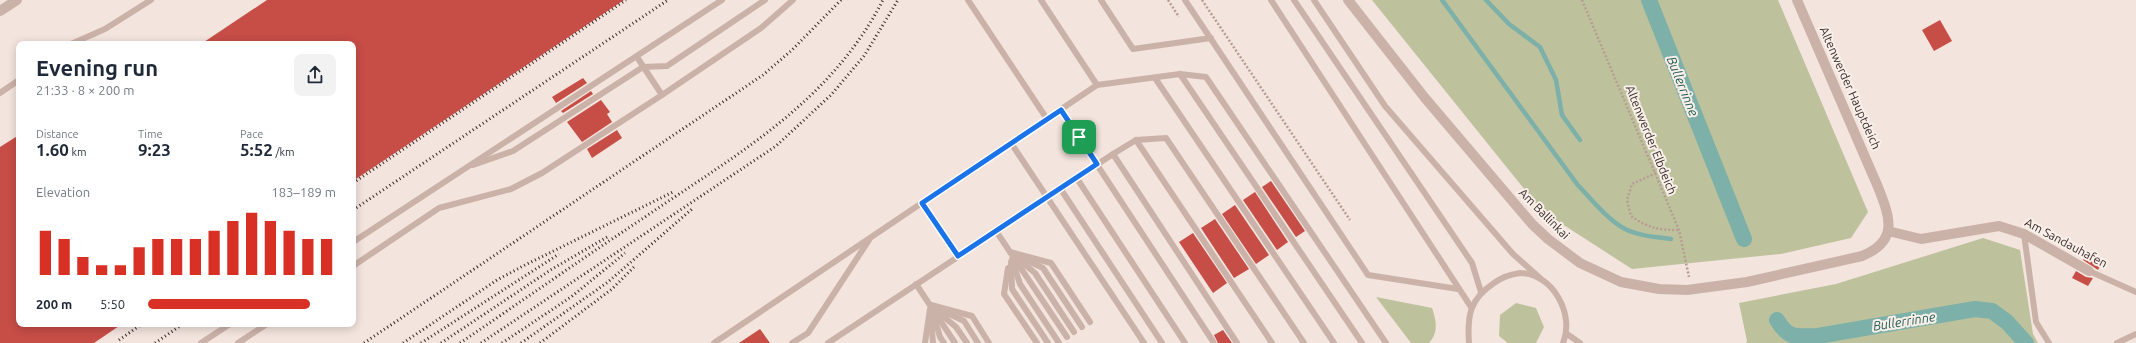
<!DOCTYPE html>
<meta charset="utf-8">
<style>
:root{--surface:#fff;--page:#f2f2f3;--text:#1f2937;--muted:#747a83;--accent:#d93025}
body{margin:0;font-family:Ubuntu,sans-serif;background:var(--page);color:var(--text);height:100vh;display:flex;flex-direction:column;font-size:15px;white-space:nowrap}
*{box-sizing:border-box;margin:0}
p{font-size:13px;color:var(--muted)}
.icon{flex:none;width:22px;height:22px;fill:none;stroke:currentColor;stroke-width:2;stroke-linecap:round;stroke-linejoin:round}
.map{position:relative;flex:1;overflow:hidden}
.side{position:absolute;left:16px;top:41px;width:340px;height:286px;display:flex;flex-direction:column;background:var(--surface);border-radius:8px;box-shadow:0 2px 10px #0003}
.side>*{flex:none}
.pin{position:absolute;display:grid;place-items:center;width:34px;height:34px;color:#fff;margin:-17px;border-radius:8px;box-shadow:0 2px 6px #0006}
.round{display:grid;place-items:center;flex:none;width:42px;height:42px;border-radius:8px;background:var(--page)}
.overview{display:flex;align-items:center;justify-content:space-between;height:68px;padding:0 20px}
h1{font-size:22px;font-weight:700;line-height:30px}
.metrics{display:grid;grid-template-columns:repeat(3,1fr);gap:6px;height:68px;padding:4px 20px}
.metrics div{display:grid;align-content:center}
.metrics b{font-size:17px;font-weight:700}
.metrics small{font-size:11px;font-weight:400}
.metrics p{font-size:11px}
.chart{height:112px;padding:8px 20px}
.chart p{display:flex;justify-content:space-between}
.chart svg{width:100%;height:72px;margin-top:4px;stroke:var(--accent);stroke-width:6}
ul{padding:0 20px;list-style:none;font-size:13px}
li{display:grid;grid-template-columns:64px 48px 1fr;align-items:center;height:30px}
li i{height:10px;border-radius:5px;background:var(--accent)}
.map>svg:first-child{display:block}
.green{fill:#bdc29d}
.lines{fill:none;stroke-linecap:round;stroke-linejoin:round}
.stream{stroke:#7cb0a8;stroke-width:4.5}
.canal{stroke:#7cb0a8;stroke-width:16}
.building{fill:#c74d47}
.path{stroke:#b79c93;stroke-width:2.5;stroke-dasharray:2 2;stroke-linecap:butt}
.lane{stroke:#cbb2a9;stroke-width:6}
.street{stroke:#cbb2a9;stroke-width:10}
.rail{stroke:#382b29;stroke-width:3;stroke-dasharray:1 3;stroke-linecap:butt}
.route-casing{stroke:#fff;stroke-width:8}
.route{stroke:#1a73e8;stroke-width:5}
.labels{text-anchor:middle;stroke-width:4;stroke-linejoin:round;paint-order:stroke}
.street-label{font-size:12px;fill:#382b29;stroke:#faf0ea}
.water-label{font-size:13px;font-style:italic;fill:#1e5a52;stroke:#faf0ea}
</style>
<div class="map">
<svg width="2136" height="343" viewBox="0 0 2136 343">
<rect width="100%" height="100%" fill="#f3e4dd"/>
<!-- green -->
<g class="green">
<path d="M1372 0H1778L1868 212 1851 238 1781 254 1632 269 1542 211Z"/>
<path d="M1983 238 2020 250 2033 334 2038 343H1746L1747 341 1739 303 1836 284Z"/>
<path d="M1376 297 1432 308C1436 320 1439 332 1429 343H1411Z"/>
<path d="M1516 303 1536 308 1544 327 1536 343H1508L1499 336 1500 315Z"/>
</g>
<g class="lines">
<!-- stream -->
<g class="stream">
<path d="M1442 0 1577 184C1590 198 1608 220 1625 229 1639 236 1656 237 1671 239"/>
<path d="M1486 0 1509 24 1540 47 1556 80 1562 115 1580 140"/>
</g>
<!-- canal -->
<g class="canal">
<path d="M1649 0 1744 239"/>
<path d="M1777 320C1789 340 1797 336 1818 336L1975 309 1992 311 2007 322 2026 343"/>
</g>
</g>
<!-- building -->
<g class="building">
<path d="M267 0H624L353 181V44H201Z"/>
<path d="M1940 20 1952 41 1934 51 1922 30Z"/>
<path d="M583 78 587 83 556 103 552 97Z"/>
<path d="M591 91 593 94 563 113 561 111Z"/>
<path d="M601 100 610 112 607 114 612 122 582 142 567 122Z"/>
<path d="M617 130 622 138 592 158 587 149Z"/>
<path d="M19 135V324H122L94 343H0V147Z"/>
<path d="M1271 181 1305 231 1296 237 1262 187Z"/>
<path d="M1255 192 1288 242 1277 250 1243 200Z"/>
<path d="M1235 205 1269 255 1256 264 1222 214Z"/>
<path d="M1215 219 1249 269 1234 278 1201 228Z"/>
<path d="M1193 233 1227 283 1213 293 1179 242Z"/>
<path d="M2087 255 2101 264 2098 270 2083 260Z"/>
<path d="M2076 271 2086 277 2093 278 2088 286 2072 278Z"/>
<path d="M760 329 770 343H739Z"/>
<path d="M1223 330 1232 343H1218L1214 335Z"/>
</g>
<g class="lines">
<!-- path -->
<g class="path">
<path d="M1168 0 1179 17"/>
<path d="M1202 0 1350 220"/>
<path d="M1582 0 1679 230 1689 277"/>
<path d="M1656 173 1632 184 1627 200 1631 216C1648 228 1658 230 1679 230"/>
</g>
<!-- lane -->
<g class="lane">
<path d="M968 0 1047 119"/>
<path d="M1041 0 1097 85"/>
<path d="M1101 0 1133 49 1211 38"/>
<path d="M1185 0 1368 275 1458 289"/>
<path d="M1271 0 1471 307"/>
<path d="M1294 0 1472 263 1481 292"/>
<path d="M1314 0 1385 106 1513 254 1540 278"/>
<path d="M71 44 105 29 151 0"/>
<path d="M637 57 662 95"/>
<path d="M1180 74 1362 343"/>
<path d="M1155 78 1334 343"/>
<path d="M0 93 19 80"/>
<path d="M1061 110 1214 343"/>
<path d="M1136 140 1272 343"/>
<path d="M1011 143 1144 343"/>
<path d="M1113 154 1136 140 1166 138 1304 343"/>
<path d="M473 165 513 151 643 67 667 66 765 0"/>
<path d="M1076 177 1185 343"/>
<path d="M1060 188 1162 343"/>
<path d="M922 203 958 256"/>
<path d="M996 231 1067 337"/>
<path d="M2024 234 2036 322 2049 343"/>
<path d="M353 242 722 0"/>
<path d="M1010 252 1051 263 1090 322"/>
<path d="M1017 258 1035 273 1074 332"/>
<path d="M1022 258 1043 268 1082 327"/>
<path d="M1012 259 1020 284 1059 343"/>
<path d="M1011 262 1012 289 1048 343"/>
<path d="M353 266 439 208 511 189 542 173 662 95 761 28 793 0"/>
<path d="M1008 268 1004 294 1037 343"/>
<path d="M2089 271 2136 292"/>
<path d="M916 284 955 343"/>
<path d="M931 305 972 316 989 343"/>
<path d="M938 312 956 327 967 343"/>
<path d="M945 312 964 321 978 343"/>
<path d="M933 313 940 337 944 343"/>
<path d="M931 319 933 343"/>
<path d="M1567 334 1580 343"/>
<path d="M201 343 230 324"/>
<path d="M238 343 267 324"/>
<path d="M714 343 1097 85 1180 74 1206 77 1386 343"/>
<path d="M792 343 808 333 869 240"/>
<path d="M828 343 1113 154 1237 343"/>
<path d="M925 343 930 309"/>
<path d="M1469 343C1467 315 1470 299 1494 283 1501 278 1512 274 1520 273 1553 273 1575 315 1563 343"/>
<path d="M2117 343 2136 334"/>
</g>
<!-- street -->
<g class="street">
<path d="M1348 0 1425 98 1532 224 1548 239 1580 263 1621 282 1659 289 1687 290 1747 282 1862 256C1899 241 1890 217 1878 187L1797 0"/>
<path d="M0 11 17 0"/>
<path d="M1888 231 1921 239 1999 226 2024 234 2089 271"/>
</g>
<!-- rail -->
<g class="rail">
<path d="M353 183 626 0"/>
<path d="M353 210 668 0"/>
<path d="M119 340 142 324"/>
<path d="M155 343 183 324"/>
<path d="M364 343 763 75 792 50 841 0"/>
<path d="M403 343 497 280 523 266 673 192"/>
<path d="M421 343 559 254"/>
<path d="M441 343 552 269 609 236"/>
<path d="M460 343C522 301 583 258 645 217 737 154 830 103 883 0"/>
<path d="M481 343 776 146 831 95 864 56 898 0"/>
<path d="M502 343 571 297 625 253"/>
<path d="M521 343 608 282 692 209"/>
<path d="M540 343 612 289 634 267"/>
</g>
</g>
<g class="lines">
<defs>
<path id="route" d="M1061 110 1097 164 958 256 922 203Z"/>
</defs>
<!-- route casing -->
<use href="#route" class="route-casing"/>
<!-- route -->
<use href="#route" class="route"/>
</g>
<g class="labels">
<!-- street labels -->
<g class="street-label">
<text transform="translate(1850 88) rotate(66)" y="4">Altenwerder Hauptdeich</text>
<text transform="translate(1651 140) rotate(68)" y="4">Altenwerder Elbdeich</text>
<text transform="translate(1544 214) rotate(45)" y="4">Am Ballinkai</text>
<text transform="translate(2066 243) rotate(28)" y="4">Am Sandauhafen</text>
</g>
<!-- water labels -->
<g class="water-label">
<text transform="translate(1683 86) rotate(68)" y="5">Bullerrinne</text>
<text transform="translate(1904 321) rotate(-9)" y="5">Bullerrinne</text>
</g>
</g>
</svg>
<div class="pin" style="left:1079px;top:137px;background:#1e9e55"><svg class="icon" aria-label="arrive" viewBox="0 0 24 24"><path d="M6 21V4h12l-3 4 3 4H6"/></svg></div>
<section class="side">
<div class="overview"><div><h1>Evening run</h1><p>21:33 · 8 × 200 m</p></div><a class="round"><svg class="icon" aria-label="share" viewBox="0 0 24 24"><path d="M12 15V3M7 8l5-5 5 5M5 13v7h14v-7"/></svg></a></div>
<div class="metrics">
<div><p>Distance</p><b>1.60<small> km</small></b></div>
<div><p>Time</p><b>9:23</b></div>
<div><p>Pace</p><b>5:52<small> /km</small></b></div>
</div>
<div class="chart"><p><span>Elevation</span>183–189 m</p>
<svg viewBox="0 0 160 44" preserveAspectRatio="none"><path d="M5 44V17M15 44V22M25 44V33M35 44V38M45 44V38M55 44V27M65 44V22M75 44V22M85 44V22M95 44V17M105 44V11M115 44V6M125 44V11M135 44V17M145 44V22M155 44V22"/></svg>
</div>
<ul>
<li><b>200 m</b>5:50<i style="width:86%"></i></li>
</ul>
</section>
</div>
